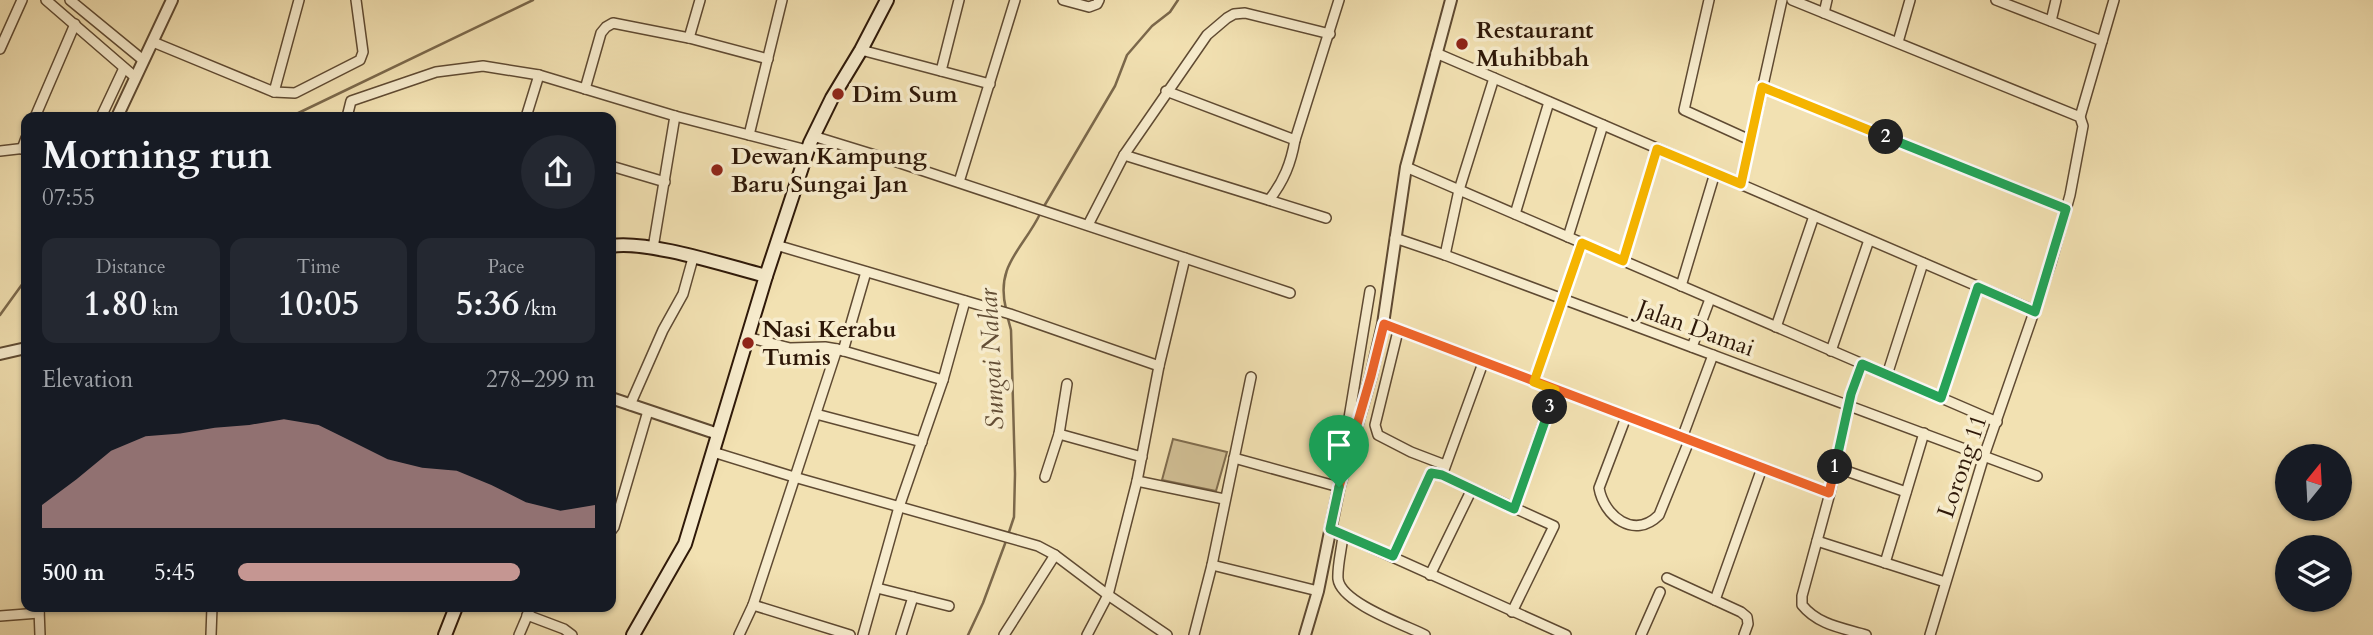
<!DOCTYPE html>
<meta charset="utf-8">
<style>
:root{--surface:#171b24;--page:#242831;--text:#f1f3f6;--muted:#9ea1a6;--accent:#c59692}
body{margin:0;font-family:Cardo,serif;background:var(--page);color:var(--text);height:100vh;display:flex;flex-direction:column;font-size:26px;white-space:nowrap}
*{box-sizing:border-box;margin:0}
p{font-size:23px;color:var(--muted)}
.icon{flex:none;width:38px;height:38px;fill:none;stroke:currentColor;stroke-width:2;stroke-linecap:round;stroke-linejoin:round}
.map{position:relative;flex:1;overflow:hidden}
.details{position:absolute;left:21px;top:112px;width:595px;height:500px;display:flex;flex-direction:column;background:var(--surface);border-radius:14px;box-shadow:0 2px 5px #0004}
.details>*{flex:none}
.needle{width:46px;rotate:18deg}
.tools{position:absolute;left:2275px;top:444px;display:grid;gap:14px}
.tools a{display:grid;place-items:center;width:77px;height:77px;border-radius:50%;background:var(--surface);box-shadow:0 2px 5px #0004;font-size:35px}
.pin{position:absolute;display:grid;place-items:center;width:60px;height:60px;color:#fff;margin:-72px -30px;border-radius:50% 50% 50% 0;rotate:-45deg;box-shadow:0 0 7px #0007}
.pin .icon{rotate:45deg}
.km{position:absolute;width:35px;height:35px;margin:-18px;border-radius:50%;background:#222;color:#fff;font-size:19px;line-height:35px;text-align:center}
.round{display:grid;place-items:center;flex:none;width:74px;height:74px;border-radius:37px;background:var(--page)}
.overview{display:flex;align-items:center;justify-content:space-between;height:119px;padding:0 21px}
h1{font-size:38px;font-weight:800;line-height:52px}
.figures{display:grid;grid-template-columns:repeat(3,1fr);gap:10px;height:119px;padding:7px 21px}
.figures div{display:grid;align-content:center;border-radius:14px;background:var(--page);text-align:center}
.figures b{font-size:35px;font-weight:800}
.figures small{font-size:19px;font-weight:400}
.figures p{font-size:19px}
.chart{height:196px;padding:14px 21px}
.chart p{display:flex;justify-content:space-between}
.chart svg{width:100%;height:126px;margin-top:7px;fill:var(--accent);opacity:.7}
ul{padding:0 21px;list-style:none;font-size:23px}
li{display:grid;grid-template-columns:112px 84px 1fr;align-items:center;height:52px}
li i{height:18px;border-radius:9px;background:var(--accent)}
.map>svg:first-child{display:block}
.green{fill:#d1bf95;stroke:#806c4e;stroke-width:2}
.lines{fill:none;stroke-linecap:round;stroke-linejoin:round}
.stream{stroke:#7b684b;stroke-width:2.5}
.minor-casing{stroke:#5f4a32;stroke-width:12}
.tertiary-casing{stroke:#5f4a32;stroke-width:14}
.secondary-casing{stroke:#2e1808;stroke-width:16}
.minor{stroke:#f7eccd;stroke-width:9}
.tertiary{stroke:#f7eccd;stroke-width:10}
.secondary{stroke:#f7eccd;stroke-width:12}
.split-1-casing{stroke:#fff;stroke-width:14}
.split-2-casing{stroke:#fff;stroke-width:14}
.split-3-casing{stroke:#fff;stroke-width:14}
.split-4-casing{stroke:#fff;stroke-width:14}
.split-1{stroke:#f0652b;stroke-width:9}
.split-2{stroke:#22a559;stroke-width:9}
.split-3{stroke:#f5b400;stroke-width:9}
.split-4{stroke:#22a559;stroke-width:9}
.poi-dot{fill:#8f2418;stroke:#f7eccd;stroke-width:2.5}
.labels{text-anchor:middle;stroke-width:7;stroke-linejoin:round;paint-order:stroke}
.poi-label{font-size:24px;font-weight:bold;fill:#2e1808;stroke:#f7eccd;text-anchor:start}
.street-label{font-size:24px;fill:#2e1808;stroke:#f7eccd}
.water-label{font-size:26px;font-style:italic;fill:#624d35;stroke:#f7eccd}
</style>
<div class="map">
<svg width="2373" height="635" viewBox="0 0 2373 635">
<rect width="100%" height="100%" fill="#f2e1b2"/>
<filter id="stains"><feTurbulence type="fractalNoise" baseFrequency=".00286" numOctaves="4"/><feColorMatrix values="0 0 0 0 .2 0 0 0 0 .09 0 0 0 0 .02 0 0 0 .5 -.17"/></filter>
<radialGradient id="worn" r=".72"><stop offset=".6" stop-color="#630" stop-opacity="0"/><stop offset="1" stop-color="#630" stop-opacity=".3"/></radialGradient>
<!-- green -->
<path class="green" d="M1173 439 1227 452 1216 491 1162 480Z"/>
<g class="lines">
<!-- stream -->
<g class="stream">
<path d="M290 117 533 0"/>
<path d="M1043 208 1115 86 1127 55 1152 26 1170 12 1178 0"/>
<path d="M1006 309C995 265 1023 249 1040 214"/>
<path d="M0 315 26 279"/>
<path d="M1007 315 1011 330 1015 474 1014 517 1008 535"/>
<path d="M968 635 983 603 1006 541"/>
</g>
<defs>
<g id="minor">
<path d="M46 0 135 77"/>
<path d="M70 0 143 60"/>
<path d="M1063 0 1089 7 1097 4 1099 0"/>
<path d="M1709 0 1684 110 1750 140"/>
<path d="M1792 0 2080 117 2083 126 2070 195 2051 263 1984 456 1930 635"/>
<path d="M1996 0 2102 41"/>
<path d="M1824 13 1827 0"/>
<path d="M2051 21 2056 0"/>
<path d="M689 38 700 0"/>
<path d="M153 42 274 92 295 93 360 60 363 52 356 0"/>
<path d="M1898 42 1910 0"/>
<path d="M0 49 22 0"/>
<path d="M861 50 990 84"/>
<path d="M1436 53 2035 311"/>
<path d="M941 71 959 0"/>
<path d="M1762 87 2066 209"/>
<path d="M585 89 601 33 606 27 613 23 689 38 768 59"/>
<path d="M1166 91 1295 140"/>
<path d="M274 92 299 0"/>
<path d="M35 117 75 24"/>
<path d="M101 117 124 68"/>
<path d="M347 117 351 101 436 72 483 66 539 75 675 116 807 150"/>
<path d="M526 117 539 75"/>
<path d="M2080 117 2114 0"/>
<path d="M749 135 782 0"/>
<path d="M813 136 891 160 1290 293"/>
<path d="M22 149 26 138"/>
<path d="M0 151 26 148"/>
<path d="M1124 155 1326 218"/>
<path d="M611 166 665 182"/>
<path d="M1406 167 1997 422"/>
<path d="M959 182 1015 0"/>
<path d="M1741 184 1782 0"/>
<path d="M1269 200C1284 181 1291 163 1295 140L1339 0"/>
<path d="M1515 214 1549 102"/>
<path d="M1088 225 1124 155 1207 35 1227 18 1234 14 1245 13 1330 34"/>
<path d="M1568 237 1603 125"/>
<path d="M1395 238 1445 255 2037 476"/>
<path d="M776 245 1010 314 1159 366"/>
<path d="M653 248 675 116"/>
<path d="M1445 255 1459 190 1494 78"/>
<path d="M1623 261 1657 149"/>
<path d="M1681 286 1715 173"/>
<path d="M1383 324 1830 493"/>
<path d="M1776 327 1814 216"/>
<path d="M1398 331 1375 425 1378 435 1411 452 1445 465"/>
<path d="M747 337 790 348 825 347 837 349 943 380"/>
<path d="M1692 347 1710 299"/>
<path d="M843 351 866 272"/>
<path d="M1831 351 1869 240"/>
<path d="M1862 364 1851 394 1830 493 1802 596V605C1818 625 1843 628 1866 635"/>
<path d="M1887 375 1923 263"/>
<path d="M1534 382 1582 243"/>
<path d="M1941 398 1978 287"/>
<path d="M630 405 663 330 683 294 693 258"/>
<path d="M816 414 922 442"/>
<path d="M1626 417 1599 488C1604 516 1634 540 1659 515L1689 441"/>
<path d="M1059 434 1067 384"/>
<path d="M1352 436 1348 428 1349 418 1370 291"/>
<path d="M1682 438 1713 355"/>
<path d="M713 452 794 477 1038 546 1055 555 1108 595 1167 635"/>
<path d="M1234 458 1339 487"/>
<path d="M1835 467 1906 492"/>
<path d="M1444 470 1483 363"/>
<path d="M1045 477 1059 434 1142 457"/>
<path d="M1137 481 1224 499"/>
<path d="M1514 509 1555 390"/>
<path d="M1330 529 1566 635"/>
<path d="M611 531 614 527 648 411"/>
<path d="M1343 535C1342 548 1337 566 1338 579 1341 603 1405 625 1425 635"/>
<path d="M1817 541 1945 582"/>
<path d="M1393 556 1431 473 1442 475 1554 526 1512 612"/>
<path d="M1885 563 1924 433"/>
<path d="M1212 565 1318 591"/>
<path d="M1430 575 1472 489"/>
<path d="M1667 578 1741 612 1747 617 1748 624 1744 635"/>
<path d="M877 588 949 606"/>
<path d="M1715 600 1762 468"/>
<path d="M753 605 850 635"/>
<path d="M39 609 40 635"/>
<path d="M527 615 564 629 572 635"/>
<path d="M0 616 39 613"/>
<path d="M211 635 212 607"/>
<path d="M519 635 531 607"/>
<path d="M739 635 753 605 837 349"/>
<path d="M863 635 899 507 943 380 965 301"/>
<path d="M901 635 913 597"/>
<path d="M1004 635 1055 555"/>
<path d="M1087 635 1108 595 1137 481 1159 366 1185 258"/>
<path d="M1194 635 1212 565 1251 377"/>
<path d="M1641 635 1660 592"/>
</g>
<g id="tertiary">
<path d="M117 117 172 0"/>
<path d="M0 354 26 348"/>
<path d="M611 398 718 434"/>
<path d="M1305 635 1318 591 1339 487 1371 376 1383 324 1406 167 1451 0"/>
</g>
<g id="secondary">
<path d="M611 246C648 240 727 266 766 276"/>
<path d="M445 635 456 607"/>
<path d="M633 635 685 544 766 276 810 143 832 98 861 50 887 0"/>
</g>
</defs>
<!-- minor casing -->
<use href="#minor" class="minor-casing"/>
<!-- tertiary casing -->
<use href="#tertiary" class="tertiary-casing"/>
<!-- secondary casing -->
<use href="#secondary" class="secondary-casing"/>
<!-- minor -->
<use href="#minor" class="minor"/>
<!-- tertiary -->
<use href="#tertiary" class="tertiary"/>
<!-- secondary -->
<use href="#secondary" class="secondary"/>
</g>
<g class="lines">
<defs>
<path id="split-1" d="M1339 487 1371 376 1384 324 1829 493 1835 467"/>
<path id="split-2" d="M1835 467 1851 394 1862 364 1941 398 1978 287 2035 312 2066 209 1886 137"/>
<path id="split-3" d="M1550 407 1555 390 1534 382 1582 243 1623 261 1657 149 1741 184 1762 87 1886 137"/>
<path id="split-4" d="M1339 487 1330 529 1393 556 1431 473 1442 475 1514 509 1550 407"/>
</defs>
<!-- split-1 casing -->
<use href="#split-1" class="split-1-casing"/>
<!-- split-2 casing -->
<use href="#split-2" class="split-2-casing"/>
<!-- split-3 casing -->
<use href="#split-3" class="split-3-casing"/>
<!-- split-4 casing -->
<use href="#split-4" class="split-4-casing"/>
<!-- split-1 -->
<use href="#split-1" class="split-1"/>
<!-- split-2 -->
<use href="#split-2" class="split-2"/>
<!-- split-3 -->
<use href="#split-3" class="split-3"/>
<!-- split-4 -->
<use href="#split-4" class="split-4"/>
</g>
<!-- markers -->
<g class="poi-dot">
<circle cx="1462" cy="44" r="7"/>
<circle cx="838" cy="94" r="7"/>
<circle cx="717" cy="170" r="7"/>
<circle cx="748" cy="343" r="7"/>
</g>
<g class="labels">
<!-- poi labels -->
<g class="poi-label">
<text x="1476" y="38">Restaurant<tspan x="1476" dy="28">Muhibbah</tspan></text>
<text x="852" y="102">Dim Sum</text>
<text x="731" y="164">Dewan Kampung<tspan x="731" dy="28">Baru Sungai Jan</tspan></text>
<text x="762" y="337">Nasi Kerabu<tspan x="762" dy="28">Tumis</tspan></text>
</g>
<!-- street labels -->
<g class="street-label">
<text transform="translate(1696 328) rotate(20)" y="8">Jalan Damai</text>
<text transform="translate(1962 466) rotate(-71)" y="8">Lorong 11</text>
</g>
<!-- water labels -->
<g class="water-label">
<text transform="translate(991 359) rotate(-93)" y="9">Sungai Nahar</text>
</g>
</g>
<rect width="100%" height="100%" filter="url(#stains)"/>
<rect width="100%" height="100%" fill="url(#worn)"/>
</svg>
<div class="tools">
<a><svg class="needle" viewBox="-14 -14 28 28"><path d="M0-13l5 13h-10z" fill="#e53935"/><path d="M0 13l5-13h-10z" fill="#9ea1a6"/></svg></a>
<a><svg class="icon" aria-label="layers" viewBox="0 0 24 24"><path d="M12 4l9 5-9 5-9-5zM3 14l9 5 9-5"/></svg></a>
</div>
<div class="pin" style="left:1339px;top:487px;background:#1e9e55"><svg class="icon" aria-label="arrive" viewBox="0 0 24 24"><path d="M6 21V4h12l-3 4 3 4H6"/></svg></div>
<b class="km" style="left:1835px;top:467px">1</b>
<b class="km" style="left:1886px;top:137px">2</b>
<b class="km" style="left:1550px;top:407px">3</b>
<section class="details">
<div class="overview"><div><h1>Morning run</h1><p>07:55</p></div><a class="round"><svg class="icon" aria-label="share" viewBox="0 0 24 24"><path d="M12 15V3M7 8l5-5 5 5M5 13v7h14v-7"/></svg></a></div>
<div class="figures">
<div><p>Distance</p><b>1.80<small> km</small></b></div>
<div><p>Time</p><b>10:05</b></div>
<div><p>Pace</p><b>5:36<small> /km</small></b></div>
</div>
<div class="chart"><p><span>Elevation</span>278–299 m</p>
<svg viewBox="0 0 160 44" preserveAspectRatio="none"><path d="M0 44V36L10 27L20 17L30 12L40 11L50 9L60 8L70 6L80 8L90 14L100 20L110 23L120 24L130 29L140 35L150 38L160 36V44z"/></svg>
</div>
<ul>
<li><b>500 m</b>5:45<i style="width:79%"></i></li>
</ul>
</section>
</div>
